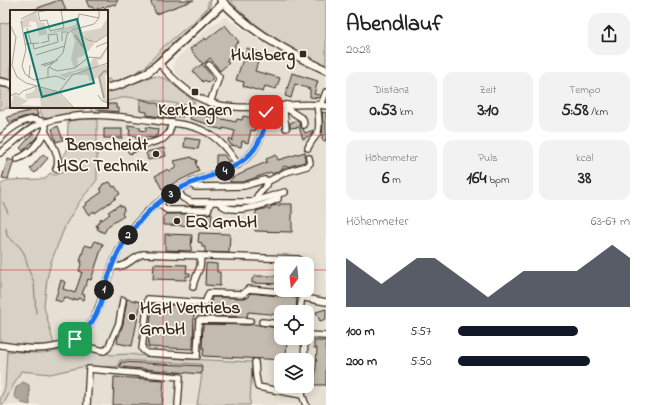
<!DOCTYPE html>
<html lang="de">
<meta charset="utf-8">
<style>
:root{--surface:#fff;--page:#f2f2f2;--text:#222;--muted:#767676;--accent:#111827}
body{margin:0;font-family:"Indie Flower",sans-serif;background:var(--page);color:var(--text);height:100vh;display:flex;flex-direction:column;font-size:15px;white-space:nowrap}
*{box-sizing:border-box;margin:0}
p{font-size:13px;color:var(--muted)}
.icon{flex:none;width:22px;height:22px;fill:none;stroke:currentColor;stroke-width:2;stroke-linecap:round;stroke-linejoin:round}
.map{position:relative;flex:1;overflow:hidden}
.panel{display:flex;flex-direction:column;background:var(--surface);width:324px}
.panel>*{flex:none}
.needle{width:26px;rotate:195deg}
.fabs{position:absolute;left:274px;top:257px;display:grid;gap:8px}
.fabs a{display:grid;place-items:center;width:40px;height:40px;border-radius:8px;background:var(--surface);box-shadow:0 2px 10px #0003;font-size:20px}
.pin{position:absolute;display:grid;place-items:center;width:34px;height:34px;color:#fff;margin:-17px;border-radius:8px;box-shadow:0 2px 6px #0006}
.km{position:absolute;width:20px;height:20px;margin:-10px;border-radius:50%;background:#222;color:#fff;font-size:11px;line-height:20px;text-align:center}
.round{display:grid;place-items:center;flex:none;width:42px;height:42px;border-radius:12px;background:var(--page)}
.overview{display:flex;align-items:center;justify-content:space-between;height:68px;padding:0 20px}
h1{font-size:22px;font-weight:800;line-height:30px}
.metrics{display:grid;grid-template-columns:repeat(3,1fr);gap:6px;height:68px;padding:4px 20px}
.metrics div{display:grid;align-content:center;border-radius:10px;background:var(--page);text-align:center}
.metrics b{font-size:17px;font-weight:800}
.metrics small{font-size:11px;font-weight:400}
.metrics p{font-size:11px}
.chart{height:112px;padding:8px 20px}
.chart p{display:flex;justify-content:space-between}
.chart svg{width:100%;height:72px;margin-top:4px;fill:var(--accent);opacity:.7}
ul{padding:0 20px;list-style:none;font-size:13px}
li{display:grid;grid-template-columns:64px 48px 1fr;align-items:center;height:30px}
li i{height:10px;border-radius:5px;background:var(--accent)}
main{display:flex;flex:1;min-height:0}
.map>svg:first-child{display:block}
.built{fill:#e5dfd4;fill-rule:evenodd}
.green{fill:#d8d1c6;stroke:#8a7e72}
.water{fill:#afa69a;stroke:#817468}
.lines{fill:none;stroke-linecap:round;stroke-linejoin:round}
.stream{stroke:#817468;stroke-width:1}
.building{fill:#c3bbb0;stroke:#3b2a1e}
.minor-tunnel{stroke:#cec8bc;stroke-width:5.5;stroke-dasharray:5.5 3;stroke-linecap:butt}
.minor-casing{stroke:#3b2a1e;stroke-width:8}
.major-casing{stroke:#3b2a1e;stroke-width:10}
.minor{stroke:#fbf7ec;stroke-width:5.5}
.major{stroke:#fbf7ec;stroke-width:7}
.route-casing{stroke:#fff;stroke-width:8}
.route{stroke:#1a73e8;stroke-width:5}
.grid{fill:none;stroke:#d62828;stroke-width:1;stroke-opacity:0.55}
.poi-dot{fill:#3b2a1e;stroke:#fbf7ec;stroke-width:1.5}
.labels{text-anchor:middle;stroke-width:3.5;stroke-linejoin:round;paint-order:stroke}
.poi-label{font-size:18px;font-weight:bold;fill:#3b2a1e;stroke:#fbf7ec;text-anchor:end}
.inset-river{fill:none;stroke:#afa69a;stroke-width:2}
.inset-road{fill:none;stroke:#a9a095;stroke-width:1}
.view{fill:#0f766e;fill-opacity:0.15;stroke:#0f766e;stroke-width:2}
.inset-edge{fill:none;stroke:#3b2a1e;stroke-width:2}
</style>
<main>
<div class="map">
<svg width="326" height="405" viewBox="0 0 326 405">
<rect width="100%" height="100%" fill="#f3efe4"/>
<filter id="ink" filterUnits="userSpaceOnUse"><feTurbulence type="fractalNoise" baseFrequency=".025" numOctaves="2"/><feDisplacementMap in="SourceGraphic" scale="8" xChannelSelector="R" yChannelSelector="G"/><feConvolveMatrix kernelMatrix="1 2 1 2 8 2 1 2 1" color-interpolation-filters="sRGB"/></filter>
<g filter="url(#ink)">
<!-- built -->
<g class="built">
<path d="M0 0H209L210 1 206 9 163 47 145 67 131 75 112 83 109 79H107V11H11V22L0 24Z"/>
<path d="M225 17 272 49 326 76V405H250L252 362 201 360 202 374 197 405H0V351L40 354 57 352 44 306 47 279 51 262 66 224 80 201 97 180V107H107V101L127 97 187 105 195 102 198 93 187 86 173 69 174 61 208 28ZM281 264H307V290H281ZM281 312H307V338H281ZM281 360H307V386H281Z"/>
</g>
<!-- green -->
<g class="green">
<path d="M209 0H211L210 6 207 10 198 21 151 65 133 77 107 86V79H109L112 83 131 75 145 67 163 47 194 21 207 8Z"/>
<path d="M230 0H326V66C295 52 251 26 230 0Z"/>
<path d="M11 22V82L0 80V24Z"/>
<path d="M156 76 166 79 195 102 187 105 127 97 107 101V91Z"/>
<path d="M0 85 11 86V107L0 110Z"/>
<path d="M38 107H97V112H94L90 108H86L80 113 44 119Z"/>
<path d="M84 119H97V180L80 201 66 224 51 262 47 279 44 306 54 345H34L2 343 0 340V192L1 191 0 185 8 180 45 179 50 173 54 175 64 172 61 159 67 151 68 121Z"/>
<path d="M75 345 112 355 128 354 164 358 252 362 250 405H197L202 374 201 364 120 360 118 367 86 366 50 374 21 371 3 405H0V400L5 388 7 351C33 353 50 356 75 345Z"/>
</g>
<!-- water -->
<path class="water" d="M23 382 29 385 30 405 22 403 14 396 16 388Z"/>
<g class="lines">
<!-- stream -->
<g class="stream">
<path d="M3 202 8 213"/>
<path d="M6 228 7 236 19 246 24 253 29 271 34 282 36 313"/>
</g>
</g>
<!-- building -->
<g class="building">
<path d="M59 0H62L66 11H30Z"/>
<path d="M86 0H118L115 5 112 4 110 6 108 5 105 8 103 6 100 10 98 8 96 11 92 7H89Z"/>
<path d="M150 0H194L156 14Z"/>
<path d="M225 25 239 42 234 45 236 47 235 49 230 53 232 56 226 61 229 63 220 71 210 58 203 64 190 49 205 38 206 40Z"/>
<path d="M247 48 261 53 255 71 280 78 276 89 265 86 263 92 243 86 244 82 236 80Z"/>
<path d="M202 64 213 78 208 83 205 80 203 82 193 71Z"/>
<path d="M292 73 318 81 314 94 320 95 319 98 310 97V89L295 84 291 98 285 96Z"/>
<path d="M140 99 159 104V107L175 110V106L183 107V117L174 116V119L147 115V112L140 111Z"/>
<path d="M107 104H116V108H119V112L99 110V107H107Z"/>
<path d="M36 109 38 115 23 117 10 123 7 117Z"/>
<path d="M192 112 212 117 213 116 218 117V118L236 122 237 119 242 120 243 116 258 119 255 131 251 130 248 143 242 141 241 147 231 145 228 141 230 138 232 141 235 131 223 128V130L220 129 210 127 211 125 190 119Z"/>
<path d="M322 112 326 113V141L322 140 323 124Z"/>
<path d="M297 120 299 122 301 127 303 129 305 133 314 130 311 135 303 139 299 127 290 128V123Z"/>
<path d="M128 125 140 127V130L146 131V127L158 129 157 136H155L154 138 145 137V139H136V136L129 135 130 129H128Z"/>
<path d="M58 126 63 140 56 142 52 129Z"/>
<rect x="104" y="129" width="18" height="9"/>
<path d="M33 133 37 137 23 151 20 148Z"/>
<path d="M185 138 200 140 198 149 184 147Z"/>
<path d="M164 148 166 156 148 160 146 152Z"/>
<path d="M305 152V162L287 167 284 166 282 169 272 174 271 172 243 182H230V181L232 178 245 172V171L267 162 266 159 276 155 278 160Z"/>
<path d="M43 154 48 158 35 173 30 169Z"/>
<path d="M216 155H224L229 162 219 166V165H216Z"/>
<path d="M192 157 193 159 197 160 196 164 199 171 162 189 155 176 168 169 170 171 177 167 174 161Z"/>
<path d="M8 159 14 161 8 179 2 178Z"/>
<path d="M110 182 113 187 115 186 120 194 115 197 116 198 95 213 94 211 89 215 83 207 87 204 86 203 102 192 100 189 103 184Z"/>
<path d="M280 204H292V232L255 231 256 211 263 209H270L271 206 280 205Z"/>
<path d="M119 205 123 207 124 210 122 214 124 216 108 226 104 233 97 229 98 227 96 226 101 218 102 220 110 214 108 212Z"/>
<path d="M212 213 211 226 163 225V217L166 214H208Z"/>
<path d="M199 233 230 234 229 253 205 252V247H202V243L198 242Z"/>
<path d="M165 234 192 235 191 251 165 250Z"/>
<path d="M95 241 103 244 91 280 88 279 82 294 85 295 83 300 78 298 77 300 74 299V301L64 297 62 302 55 300 61 280 65 282 63 289 75 293 82 272 79 271 82 261H80L85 245 92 247Z"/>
<path d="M206 263 217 264V272H220V286L205 285Z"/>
<path d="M154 264 187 265 186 273H190V276H186V280L153 279Z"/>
<path d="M255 276H281V284L252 283V279Z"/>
<path d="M250 293 297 298 296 312H281V315L248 312 247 317 210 316V312L194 311 193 349 148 347 152 304 205 307 211 304 212 297 243 298 249 297Z"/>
<path d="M127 299 141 302 132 346 117 343 118 336H119L123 324Z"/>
<path d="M326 309V319L320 321 316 312Z"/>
<path d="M203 324 250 325 253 324 277 328 276 337 287 338 286 360 203 356 204 348H202Z"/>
<path d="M314 341H326V385H315L317 348H314Z"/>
<path d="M121 362 202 366 201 374 120 367Z"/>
<path d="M114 377 164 380 162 405H113Z"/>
</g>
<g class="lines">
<!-- minor-tunnel -->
<path class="minor-tunnel" d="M250 321 262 322"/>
<defs>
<g id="minor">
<path d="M159 63C197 108 221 110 277 106 293 105 310 103 326 106"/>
<path d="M209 65 219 77 210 103"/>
<path d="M286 105 289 110 303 119 304 125"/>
<path d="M321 105 326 92"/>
<path d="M44 123 46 127 45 131C51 142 62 157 56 169"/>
<path d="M286 128 284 113 286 105"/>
<path d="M0 139C9 129 27 115 41 121L42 123"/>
<path d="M308 148C310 142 314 139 317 134 321 127 318 113 317 105"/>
<path d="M131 150 141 144 151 143 163 139 169 133 172 123"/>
<path d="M0 153C15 143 24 130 42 123 79 110 119 116 156 121 172 123 190 124 204 131 219 138 229 151 238 165"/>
<path d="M17 159C29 155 40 142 45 131"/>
<path d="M192 182 195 187H198L244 186 264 180H266L267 185 258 195 255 200"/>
<path d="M267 182 286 172 307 166 310 163 309 158"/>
<path d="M177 190 183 198 191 202H251L285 192"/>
<path d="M219 202C228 217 265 205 278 199V194"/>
<path d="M159 203 164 208 167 210H208L211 202"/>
<path d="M112 266C126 269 130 259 143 254L298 259"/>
<path d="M193 287 194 282 200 267 201 256"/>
<path d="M305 298 326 302"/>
<path d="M250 321 199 320 197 356 147 353 142 349 148 299 205 303 209 293 243 294 248 289 302 294 300 312"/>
<path d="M262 322 281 324"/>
<path d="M307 335 326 336"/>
<path d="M75 339 83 346 104 351 108 348 119 323 123 300"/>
<path d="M0 345C17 347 37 351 54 347 100 338 100 296 114 261 121 244 133 226 146 213 159 201 175 190 191 183 221 170 251 169 262 133 265 124 267 116 265 107"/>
<path d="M304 360 305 338"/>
<path d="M255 362 256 376 258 387 302 395"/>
<path d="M303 386 302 395 306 405"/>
<path d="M87 405 89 369 180 377 178 405"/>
</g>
<g id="major">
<path d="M221 0C250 31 288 53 326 70"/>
<path d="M0 82 11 84"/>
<path d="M107 88 119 85 147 73 159 63 223 3"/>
</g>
</defs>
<!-- minor casing -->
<use href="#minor" class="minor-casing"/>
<!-- major casing -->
<use href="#major" class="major-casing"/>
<!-- minor -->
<use href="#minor" class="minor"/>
<!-- major -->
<use href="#major" class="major"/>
</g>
</g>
<g class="lines" filter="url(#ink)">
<defs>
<path id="route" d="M75 339C105 318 101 290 115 259 125 238 139 219 157 204 167 195 181 187 194 182 220 172 248 167 260 139 264 131 266 122 266 112"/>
</defs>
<!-- route casing -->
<use href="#route" class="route-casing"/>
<!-- route -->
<use href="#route" class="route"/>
</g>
<!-- grid -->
<path class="grid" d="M163 0V405M0 135H326M0 270H281M307 270H326"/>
<!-- markers -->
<g class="poi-dot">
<rect x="299" y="50" width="8" height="8" rx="2"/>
<rect x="191" y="88" width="8" height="8" rx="2"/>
<circle cx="156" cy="154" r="4"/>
<circle cx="177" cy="221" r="4"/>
<circle cx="132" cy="317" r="4"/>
</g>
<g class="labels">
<!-- poi labels -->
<g class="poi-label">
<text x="295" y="60">Hulsberg</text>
<text x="195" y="115" text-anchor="middle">Kerkhagen</text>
<text x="148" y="150">Benscheidt<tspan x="148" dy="21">HSC Technik</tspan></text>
<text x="185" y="227" text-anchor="start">EQ GmbH</text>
<text x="140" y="313" text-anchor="start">HGH Vertriebs<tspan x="140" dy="21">GmbH</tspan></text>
</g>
</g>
<!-- overview -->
<g transform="translate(10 10)">
<rect width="98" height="98" fill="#f3efe4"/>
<path d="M26 2 29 12 35 13 37 24 65 15 68 7V18L29 26 26 12 20 11 19 15 23 16 13 18 11 11ZM98 7V23L87 31 78 30 72 22 91 18ZM69 19 72 26 85 33 75 45 67 48 68 57 64 58 61 49 65 31 61 21ZM98 37 92 49 87 50 89 55 86 58 65 62 56 68 49 65 79 56 83 48H91ZM98 54V65H95L97 92 93 91 89 67 80 71 78 65H63L51 82 62 65ZM26 77 47 82 63 98H0L4 84 18 91 11 95 31 96 30 88 16 89 15 84 23 82Z" fill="#d8d1c6"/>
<path class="inset-river" d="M65 25 73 37M94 88 89 67 94 61 98 62"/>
<path class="inset-road" d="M39 0 28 2 30 11 37 10 40 21 54 18 51 0M89 8 69 4 68 12 73 26 78 30 86 32 98 24M11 9 29 0M11 11 16 39 12 56 15 64 24 70 46 66 56 70M0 15 6 27 2 55 7 67 16 73 49 82 64 98M17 18 21 33M52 31V22H58M23 33 24 39 48 32 47 24 38 25 39 31 31 33M15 34 29 33M86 37 98 32M26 45 55 36M35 53 34 56 45 52M31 55 48 50M39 57 47 61 65 58 79 47 90 48 98 36M38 67V58L53 43 57 24 62 20 84 14 89 8V0M19 68 20 55M49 82 62 65 98 53M88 85 92 91 98 93M0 86 6 83 9 85 13 81 27 76"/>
<path class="view" d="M67 9 84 73 32 87 15 23Z"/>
<rect width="98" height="98" class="inset-edge"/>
</g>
</svg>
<div class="fabs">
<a><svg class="needle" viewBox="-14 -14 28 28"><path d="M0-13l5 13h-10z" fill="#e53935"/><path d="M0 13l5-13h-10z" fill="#767676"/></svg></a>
<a><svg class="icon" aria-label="locate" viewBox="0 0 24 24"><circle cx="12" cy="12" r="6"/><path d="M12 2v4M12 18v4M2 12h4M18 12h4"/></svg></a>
<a><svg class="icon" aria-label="layers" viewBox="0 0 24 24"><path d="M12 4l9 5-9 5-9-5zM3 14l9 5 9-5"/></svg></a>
</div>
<div class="pin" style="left:75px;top:339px;background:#1e9e55"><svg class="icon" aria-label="arrive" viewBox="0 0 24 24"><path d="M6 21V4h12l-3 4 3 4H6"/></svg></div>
<div class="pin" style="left:266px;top:112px;background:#d93025"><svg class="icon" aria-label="check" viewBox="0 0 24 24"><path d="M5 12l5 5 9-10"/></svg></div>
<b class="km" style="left:104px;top:290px">1</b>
<b class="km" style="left:128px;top:235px">2</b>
<b class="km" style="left:171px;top:194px">3</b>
<b class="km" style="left:225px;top:171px">4</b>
</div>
<section class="panel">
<div class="overview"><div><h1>Abendlauf</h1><p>20:28</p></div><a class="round"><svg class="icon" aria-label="share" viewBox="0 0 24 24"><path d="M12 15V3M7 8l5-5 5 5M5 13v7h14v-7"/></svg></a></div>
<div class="metrics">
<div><p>Distanz</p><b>0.53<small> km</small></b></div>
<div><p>Zeit</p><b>3:10</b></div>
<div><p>Tempo</p><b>5:58<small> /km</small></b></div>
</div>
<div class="metrics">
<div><p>Höhenmeter</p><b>6<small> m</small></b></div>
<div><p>Puls</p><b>164<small> bpm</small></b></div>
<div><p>kcal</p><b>38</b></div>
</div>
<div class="chart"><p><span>Höhenmeter</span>63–67 m</p>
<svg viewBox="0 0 160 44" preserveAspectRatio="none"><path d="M0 44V14L10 22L20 30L30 22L40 14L50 14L60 22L70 30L80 38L90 30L100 22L110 22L120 22L130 22L140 14L150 6L160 14V44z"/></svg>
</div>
<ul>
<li><b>100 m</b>5:57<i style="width:70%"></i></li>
<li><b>200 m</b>5:50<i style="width:77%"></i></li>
</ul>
</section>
</main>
